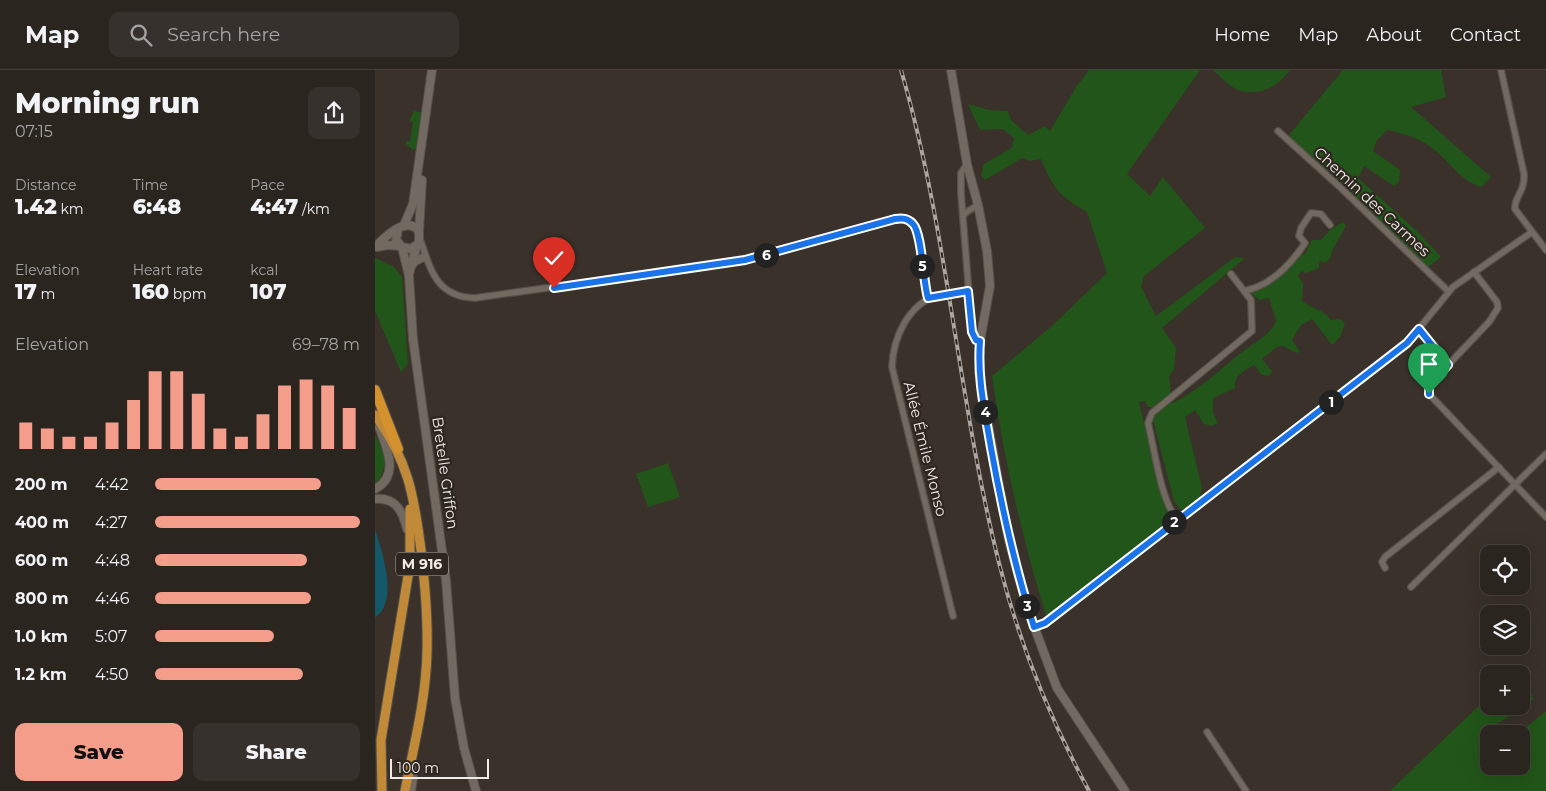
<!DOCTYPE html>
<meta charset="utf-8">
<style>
:root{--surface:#2b2520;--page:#37312d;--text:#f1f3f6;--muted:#a6a5a5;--line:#47423e;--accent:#f49d8b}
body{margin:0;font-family:Montserrat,sans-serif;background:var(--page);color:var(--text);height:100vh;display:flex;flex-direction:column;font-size:19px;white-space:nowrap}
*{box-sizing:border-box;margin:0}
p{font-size:16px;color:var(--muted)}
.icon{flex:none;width:28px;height:28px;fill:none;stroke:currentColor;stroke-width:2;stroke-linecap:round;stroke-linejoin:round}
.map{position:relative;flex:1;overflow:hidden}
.sheet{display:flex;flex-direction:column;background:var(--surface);width:375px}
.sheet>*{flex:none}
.tools{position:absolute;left:1105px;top:475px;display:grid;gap:10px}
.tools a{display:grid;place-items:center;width:50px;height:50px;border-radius:10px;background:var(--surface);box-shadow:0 5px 20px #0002,0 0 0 1px var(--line);font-size:25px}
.scale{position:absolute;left:15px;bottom:12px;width:99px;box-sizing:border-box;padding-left:5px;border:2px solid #f1ebe7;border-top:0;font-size:14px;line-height:18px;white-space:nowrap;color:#f1ebe7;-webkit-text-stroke:4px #2e2720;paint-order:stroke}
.pin{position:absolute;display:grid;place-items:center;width:42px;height:42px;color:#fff;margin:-51px -21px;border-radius:50% 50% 50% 0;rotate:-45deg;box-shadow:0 0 5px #0007}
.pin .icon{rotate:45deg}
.km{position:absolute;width:25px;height:25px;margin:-12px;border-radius:50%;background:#222;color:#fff;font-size:14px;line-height:25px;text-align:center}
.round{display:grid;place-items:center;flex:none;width:52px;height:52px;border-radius:10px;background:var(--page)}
.summary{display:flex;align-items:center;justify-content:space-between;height:85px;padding:0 15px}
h1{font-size:28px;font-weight:800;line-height:38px}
.figures{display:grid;grid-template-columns:repeat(3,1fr);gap:8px;height:85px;padding:5px 15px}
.figures div{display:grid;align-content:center}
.figures b{font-size:21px;font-weight:800}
.figures small{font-size:14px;font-weight:400}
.figures p{font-size:14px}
.chart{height:140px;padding:10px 15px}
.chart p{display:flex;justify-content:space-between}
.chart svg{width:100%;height:90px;margin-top:5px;stroke:var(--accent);stroke-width:6}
.cta{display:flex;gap:10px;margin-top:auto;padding:10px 15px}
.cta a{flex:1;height:58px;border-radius:10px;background:var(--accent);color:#111;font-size:20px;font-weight:800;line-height:58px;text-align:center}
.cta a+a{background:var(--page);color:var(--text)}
ul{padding:0 15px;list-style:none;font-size:16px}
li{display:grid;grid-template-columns:80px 60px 1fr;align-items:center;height:38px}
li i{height:12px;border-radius:6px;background:var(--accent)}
header{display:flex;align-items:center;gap:30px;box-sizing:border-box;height:70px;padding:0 25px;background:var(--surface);border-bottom:1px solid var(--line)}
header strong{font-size:24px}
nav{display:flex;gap:28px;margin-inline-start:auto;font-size:18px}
.search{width:350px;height:45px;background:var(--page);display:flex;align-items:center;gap:12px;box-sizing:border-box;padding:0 18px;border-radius:10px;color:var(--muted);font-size:19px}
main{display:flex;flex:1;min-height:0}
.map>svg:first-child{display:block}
.green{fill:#225519}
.water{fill:#145969}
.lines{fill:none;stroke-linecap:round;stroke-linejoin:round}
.minor-casing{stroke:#565049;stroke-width:8}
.secondary-casing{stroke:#565049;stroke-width:10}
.trunk-casing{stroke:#565049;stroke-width:11}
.motorway-casing{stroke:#565049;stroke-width:12}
.minor{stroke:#726961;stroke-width:5.5}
.secondary{stroke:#726961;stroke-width:8}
.trunk{stroke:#c08a39;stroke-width:9}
.motorway{stroke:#d4922f;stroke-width:10}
.rail-casing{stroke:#aca5a0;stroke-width:4}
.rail{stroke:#2e2720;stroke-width:2;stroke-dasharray:5.5;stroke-linecap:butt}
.minor-bridge-casing{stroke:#565049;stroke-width:8;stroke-linecap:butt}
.minor-bridge{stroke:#726961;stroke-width:5.5}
.route-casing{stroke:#fff;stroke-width:10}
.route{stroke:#1a73e8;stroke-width:6}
.labels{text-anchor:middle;stroke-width:4.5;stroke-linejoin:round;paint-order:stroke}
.shield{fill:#2e2720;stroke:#b6b0ab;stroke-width:1}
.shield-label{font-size:14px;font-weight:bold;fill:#f1ebe7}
.street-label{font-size:15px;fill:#f1ebe7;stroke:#2e2720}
</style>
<header>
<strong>Map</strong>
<div class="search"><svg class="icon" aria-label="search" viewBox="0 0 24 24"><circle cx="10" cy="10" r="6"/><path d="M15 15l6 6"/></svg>Search here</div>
<nav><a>Home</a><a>Map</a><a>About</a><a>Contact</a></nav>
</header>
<main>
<section class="sheet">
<div class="summary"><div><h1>Morning run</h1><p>07:15</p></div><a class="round"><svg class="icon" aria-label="share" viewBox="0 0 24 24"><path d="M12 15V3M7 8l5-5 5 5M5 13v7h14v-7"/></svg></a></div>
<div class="figures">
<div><p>Distance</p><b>1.42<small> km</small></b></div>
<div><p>Time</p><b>6:48</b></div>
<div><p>Pace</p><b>4:47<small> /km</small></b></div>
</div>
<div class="figures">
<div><p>Elevation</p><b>17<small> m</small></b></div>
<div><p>Heart rate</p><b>160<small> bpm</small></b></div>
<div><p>kcal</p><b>107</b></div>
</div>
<div class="chart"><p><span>Elevation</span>69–78 m</p>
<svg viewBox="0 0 160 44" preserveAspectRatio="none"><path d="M5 44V31M15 44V34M25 44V38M35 44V38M45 44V31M55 44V20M65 44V6M75 44V6M85 44V17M95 44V34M105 44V38M115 44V27M125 44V13M135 44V10M145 44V13M155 44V24"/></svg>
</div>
<ul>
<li><b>200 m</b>4:42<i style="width:81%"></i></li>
<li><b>400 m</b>4:27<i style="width:100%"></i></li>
<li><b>600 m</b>4:48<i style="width:74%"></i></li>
<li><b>800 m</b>4:46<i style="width:76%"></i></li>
<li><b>1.0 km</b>5:07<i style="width:58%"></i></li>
<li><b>1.2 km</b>4:50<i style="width:72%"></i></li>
</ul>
<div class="cta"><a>Save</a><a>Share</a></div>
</section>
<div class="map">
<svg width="1171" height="721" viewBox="0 0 1171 721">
<rect width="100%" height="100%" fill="#39312a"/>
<!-- green -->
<g class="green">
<path d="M714 0H825L752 104 775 126 788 107 830 158 769 206 766 217 781 246 860 187 870 188 787 258 801 278 799 300 794 306 797 333C824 321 844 300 867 282 879 272 895 266 901 251L894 228 884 230 876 223 881 215 901 204 919 186 930 184 937 170H946L956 159 968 152 971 156 957 181 955 189 950 193 944 191V198L931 203 926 201 923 206 928 213 927 231C937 239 949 239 956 250L965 249 970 253 965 267 957 275 937 249 926 255 917 270 925 282 921 283 908 276 902 277 887 289 897 301 894 306 887 305 879 295C869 301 859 305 860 318L838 328V343L843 353 837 356 829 354 820 340 810 347 827 418 824 430 812 439H805L799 431 778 350 783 342 781 338 773 337 770 331 764 332 789 435 797 449 671 546C647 467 628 387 617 306L678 255 732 203 712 142C684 126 678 118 666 89L654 91 647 88 610 110 606 105 609 94 637 78 639 68 628 59 605 60 593 34 614 40 633 41 636 50 653 65 670 56 675 61 701 17Z"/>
<path d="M838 0H915C902 17 886 27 863 20 855 17 845 6 838 0Z"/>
<path d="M968 0H1066L1071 27 1036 37 1116 107 1106 117C1084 110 1075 91 1057 78 1044 68 1028 63 1012 60L1002 70 998 81 1025 100 1024 112 1019 116 989 96 983 108 1044 163 1066 187 1053 197 913 66Z"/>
<path d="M39 41 46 42 41 78 38 80 31 74V71H35L38 52 34 51Z"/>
<path d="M0 188 19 197 27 207 33 294 26 302 0 241Z"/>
<path d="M0 365C11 383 14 398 0 415Z"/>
<path d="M293 393 305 427 273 437 261 404Z"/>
<path d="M1146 605 1159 629 1121 655 1126 664H1114V696H1146V664H1143L1171 641V721H1015L1114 626V636H1146Z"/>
</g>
<!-- water -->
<path class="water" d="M0 460C7 480 24 533 0 547Z"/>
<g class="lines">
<defs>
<g id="minor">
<path d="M1126 0 1149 104C1150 123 1139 126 1140 139L1171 180"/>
<path d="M903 61 967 119 1073 221"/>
<path d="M592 94 586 103V123L597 262 601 270 605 271"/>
<path d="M588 146 590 143 603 135"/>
<path d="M45 169C56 200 61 227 100 228L370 190 528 148 537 153 542 158 553 228"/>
<path d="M869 221C895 216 916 194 930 173L924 166 926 158 936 143 946 144 955 155"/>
<path d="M578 223 593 221"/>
<path d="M563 225C533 234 518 268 517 297L578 546"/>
<path d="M1045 259 1073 295 1054 315V324L1171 447"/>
<path d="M1073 295 1114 252 1123 238 1122 232 1099 202"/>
<path d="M802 450C785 428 780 381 773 353L777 343 877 261 876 230 856 204"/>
<path d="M1010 498 1007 492 1010 487 1124 397"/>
<path d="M1036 517 1171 384"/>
<path d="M659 557 670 553 1032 273 1078 217 1157 162"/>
<path d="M832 662 871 721"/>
</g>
<g id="secondary">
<path d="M576 0 592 94 603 135 612 181 615 216 605 271 604 303 634 471 652 537 682 618 750 721"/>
<path d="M29 155 38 134 57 0"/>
<path d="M44 161 47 110"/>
<path d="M0 177C10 167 31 145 44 161V173L36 179 27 177 21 170 23 159"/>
<path d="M2 177 12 175 25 176"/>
<path d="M27 177 34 206 38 269 71 510 80 628 89 678 101 721"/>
<path d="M37 195 40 191 47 188"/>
<path d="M34 204 42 175"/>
<path d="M0 419C25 406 12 378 4 357"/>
<path d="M0 429C21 427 28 442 32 459"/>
<path d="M36 696 38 708 36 721"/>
</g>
<g id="trunk">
<path d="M0 345C33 390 39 425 46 480 50 514 53 548 52 582 51 629 39 675 30 721"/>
<path d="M7 721 6 670 35 494V439"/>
</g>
<path id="motorway" d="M0 320 23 379"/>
</defs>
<!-- minor casing -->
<use href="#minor" class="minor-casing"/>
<!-- secondary casing -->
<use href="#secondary" class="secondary-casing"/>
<!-- trunk casing -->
<use href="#trunk" class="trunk-casing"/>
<!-- motorway casing -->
<use href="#motorway" class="motorway-casing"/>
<!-- minor -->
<use href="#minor" class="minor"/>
<!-- secondary -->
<use href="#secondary" class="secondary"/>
<!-- trunk -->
<use href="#trunk" class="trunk"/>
<!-- motorway -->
<use href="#motorway" class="motorway"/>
<defs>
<path id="rail" d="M526 0C573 161 583 331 624 493 644 573 675 649 714 721"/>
</defs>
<!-- rail casing -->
<use href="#rail" class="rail-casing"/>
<!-- rail -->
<use href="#rail" class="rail"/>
<defs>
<path id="minor-bridge" d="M563 225 578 223"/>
</defs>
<!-- minor-bridge casing -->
<use href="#minor-bridge" class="minor-bridge-casing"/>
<!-- minor-bridge -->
<use href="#minor-bridge" class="minor-bridge"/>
</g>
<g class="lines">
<defs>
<path id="route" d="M179 218 370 190 520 149C527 148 533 148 538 154 547 163 548 212 553 228L593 221 597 262 601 270 605 271C602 308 610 342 616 378 627 439 640 498 659 557L670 553 1032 273 1044 259 1073 295 1054 315V324"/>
</defs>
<!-- route casing -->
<use href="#route" class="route-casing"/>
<!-- route -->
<use href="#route" class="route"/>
</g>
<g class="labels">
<!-- shield labels -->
<rect class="shield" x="21" y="482.5" width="52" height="23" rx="4"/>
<g class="shield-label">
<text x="47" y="499">M 916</text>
</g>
<!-- street labels -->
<g class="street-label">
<text transform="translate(997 132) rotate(43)" y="5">Chemin des Carmes</text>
<text transform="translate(550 379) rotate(76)" y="5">Allée Émile Monso</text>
<text transform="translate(70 403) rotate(82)" y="5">Bretelle Griffon</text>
</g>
</g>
</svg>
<div class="tools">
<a><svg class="icon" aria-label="locate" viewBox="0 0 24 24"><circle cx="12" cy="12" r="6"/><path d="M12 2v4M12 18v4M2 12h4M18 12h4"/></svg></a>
<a><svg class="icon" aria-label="layers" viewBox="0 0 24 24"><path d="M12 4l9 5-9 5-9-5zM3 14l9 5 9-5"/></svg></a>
<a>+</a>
<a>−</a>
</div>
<div class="scale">100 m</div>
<div class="pin" style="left:1054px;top:324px;background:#1e9e55"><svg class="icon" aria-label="arrive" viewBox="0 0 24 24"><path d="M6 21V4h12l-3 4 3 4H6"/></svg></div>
<div class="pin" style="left:179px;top:218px;background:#d93025"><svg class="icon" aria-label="check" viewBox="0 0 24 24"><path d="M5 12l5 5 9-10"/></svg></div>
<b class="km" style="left:956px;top:332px">1</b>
<b class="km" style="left:799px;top:452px">2</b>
<b class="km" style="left:652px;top:536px">3</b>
<b class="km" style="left:610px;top:342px">4</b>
<b class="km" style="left:547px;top:196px">5</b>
<b class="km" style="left:391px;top:185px">6</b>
</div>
</main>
